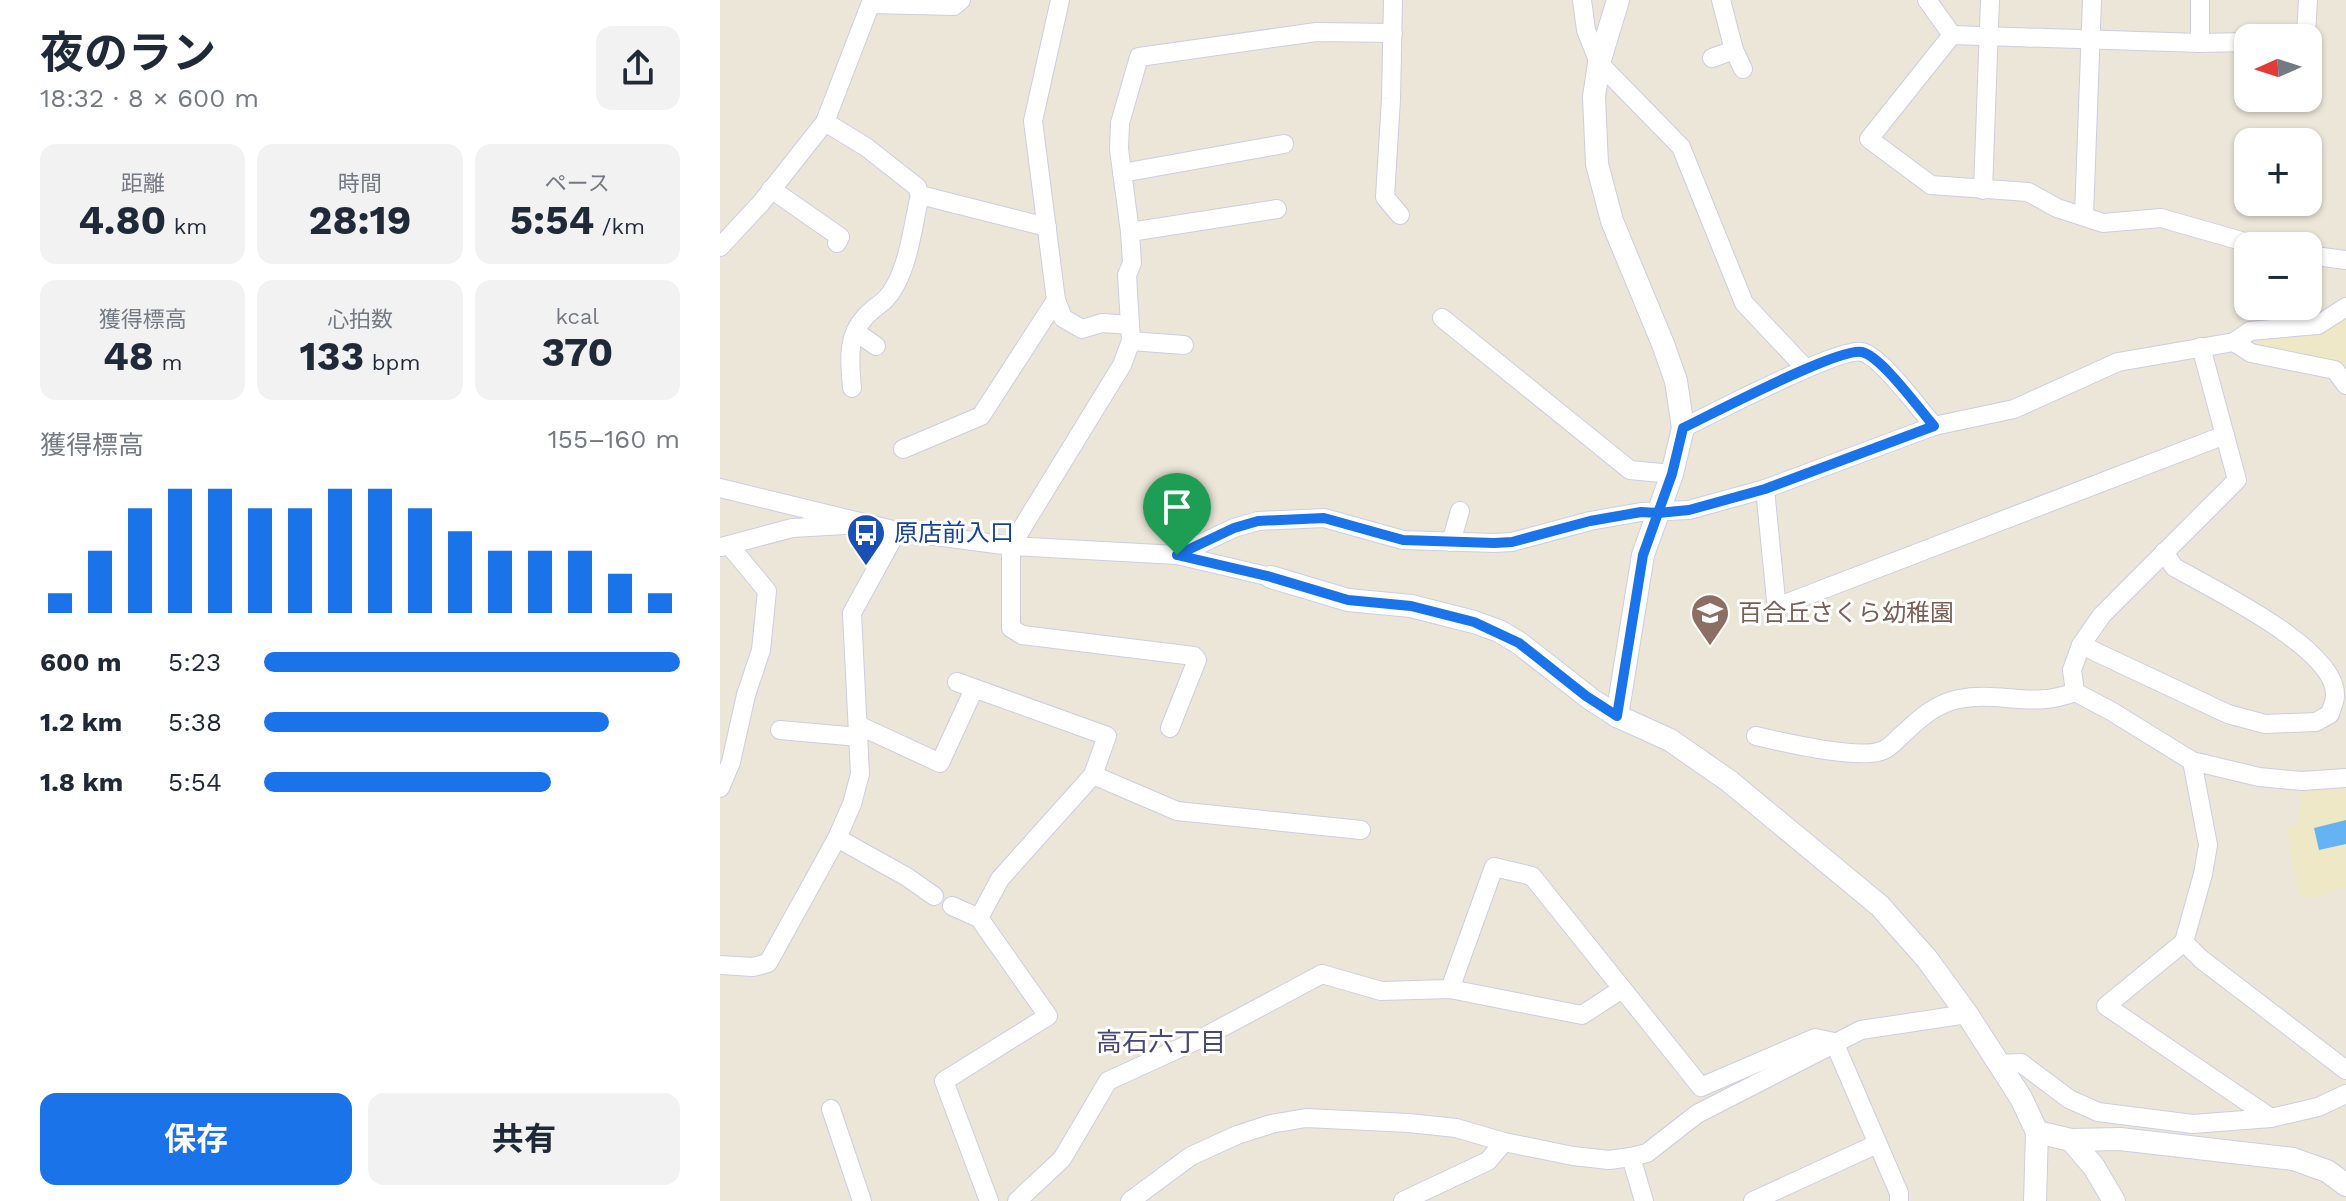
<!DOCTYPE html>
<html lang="ja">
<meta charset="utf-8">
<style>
:root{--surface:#fff;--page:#f2f2f3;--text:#1f2937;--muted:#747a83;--accent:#1a73e8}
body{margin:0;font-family:"Work Sans","Noto Sans JP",sans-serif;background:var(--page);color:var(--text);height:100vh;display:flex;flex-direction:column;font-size:30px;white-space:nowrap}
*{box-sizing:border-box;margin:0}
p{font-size:26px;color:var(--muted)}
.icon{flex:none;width:44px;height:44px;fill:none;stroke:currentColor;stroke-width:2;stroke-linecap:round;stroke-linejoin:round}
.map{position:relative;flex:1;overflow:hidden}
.panel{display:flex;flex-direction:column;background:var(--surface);width:720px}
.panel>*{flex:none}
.needle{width:52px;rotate:267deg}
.buttons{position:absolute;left:1514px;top:24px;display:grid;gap:16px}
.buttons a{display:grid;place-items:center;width:88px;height:88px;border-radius:16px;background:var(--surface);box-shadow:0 2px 6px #0004;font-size:40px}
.pin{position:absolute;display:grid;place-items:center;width:68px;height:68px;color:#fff;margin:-82px -34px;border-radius:50% 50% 50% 0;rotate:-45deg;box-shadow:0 0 8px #0007}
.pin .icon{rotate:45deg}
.round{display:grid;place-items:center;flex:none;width:84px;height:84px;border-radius:16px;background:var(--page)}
.overview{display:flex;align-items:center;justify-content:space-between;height:136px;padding:0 40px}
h1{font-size:44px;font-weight:700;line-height:60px}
.figures{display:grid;grid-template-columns:repeat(3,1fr);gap:12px;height:136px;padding:8px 40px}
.figures div{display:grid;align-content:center;border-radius:16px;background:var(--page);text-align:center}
.figures b{font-size:40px;font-weight:700}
.figures small{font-size:22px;font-weight:400}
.figures p{font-size:22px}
.chart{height:224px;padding:16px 40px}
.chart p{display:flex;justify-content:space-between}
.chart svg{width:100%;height:144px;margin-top:8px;stroke:var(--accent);stroke-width:6}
.cta{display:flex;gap:16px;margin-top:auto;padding:16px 40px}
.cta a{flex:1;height:92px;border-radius:16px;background:var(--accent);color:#fff;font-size:32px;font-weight:700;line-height:92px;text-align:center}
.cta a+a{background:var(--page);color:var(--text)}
ul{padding:0 40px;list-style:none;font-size:26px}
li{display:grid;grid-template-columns:128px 96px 1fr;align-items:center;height:60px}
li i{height:20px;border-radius:10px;background:var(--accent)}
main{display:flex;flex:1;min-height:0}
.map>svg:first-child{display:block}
.education{fill:#eee8c6}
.water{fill:#65b3f3}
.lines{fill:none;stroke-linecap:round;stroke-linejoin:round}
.minor-casing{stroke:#cdcde1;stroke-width:20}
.tertiary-casing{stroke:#cdcde1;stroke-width:24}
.minor{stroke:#fff;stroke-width:18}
.tertiary{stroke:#fff;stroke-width:22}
.route-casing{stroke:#fff;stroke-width:16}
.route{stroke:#1a73e8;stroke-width:10}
.labels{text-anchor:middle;stroke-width:6;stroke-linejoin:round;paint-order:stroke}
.transit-label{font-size:24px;fill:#164399;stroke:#fff;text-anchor:start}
.education-label{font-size:24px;fill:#785e54;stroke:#fff;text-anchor:start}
.neighbourhood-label{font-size:26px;fill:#474679;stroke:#fff}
</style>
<main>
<section class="panel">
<div class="overview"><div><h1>夜のラン</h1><p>18:32 · 8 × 600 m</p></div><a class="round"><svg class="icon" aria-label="share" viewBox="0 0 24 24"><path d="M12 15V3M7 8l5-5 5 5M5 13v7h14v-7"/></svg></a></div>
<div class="figures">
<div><p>距離</p><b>4.80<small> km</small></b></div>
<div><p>時間</p><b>28:19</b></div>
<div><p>ペース</p><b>5:54<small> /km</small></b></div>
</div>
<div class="figures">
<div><p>獲得標高</p><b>48<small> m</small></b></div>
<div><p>心拍数</p><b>133<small> bpm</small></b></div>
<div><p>kcal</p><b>370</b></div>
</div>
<div class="chart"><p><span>獲得標高</span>155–160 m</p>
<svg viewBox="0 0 160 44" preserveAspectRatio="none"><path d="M5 44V38M15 44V25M25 44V12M35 44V6M45 44V6M55 44V12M65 44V12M75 44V6M85 44V6M95 44V12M105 44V19M115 44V25M125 44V25M135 44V25M145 44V32M155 44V38"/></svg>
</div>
<ul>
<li><b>600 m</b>5:23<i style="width:100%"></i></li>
<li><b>1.2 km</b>5:38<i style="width:83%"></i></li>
<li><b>1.8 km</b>5:54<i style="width:69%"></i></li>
</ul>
<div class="cta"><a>保存</a><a>共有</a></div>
</section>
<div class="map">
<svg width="1626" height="1201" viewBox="0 0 1626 1201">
<rect width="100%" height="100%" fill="#ebe6d8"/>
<!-- education -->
<g class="education">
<path d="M1626 317V366L1620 362 1533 344 1532 341 1600 334Z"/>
<path d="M1626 785V887L1592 898 1579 896 1566 829 1579 823 1582 789Z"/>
</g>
<!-- water -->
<path class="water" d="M1626 820V844L1599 850 1594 828Z"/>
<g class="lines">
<defs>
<g id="minor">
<path d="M340 0 313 121 336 300 343 318 362 329 382 323 410 325"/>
<path d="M673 0 671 99 665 197 680 215"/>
<path d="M862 0 866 30 879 63 961 147 1024 303 1086 369"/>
<path d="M1001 0 1014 50 1023 69"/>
<path d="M1207 0 1232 35"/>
<path d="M152 4 234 6 241 0"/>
<path d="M1559 38 1586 34 1588 0"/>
<path d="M1528 42 1480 43 1232 35 1149 139 1211 185 1308 192 1337 208 1383 223 1441 218 1539 246"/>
<path d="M1480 43V0"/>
<path d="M992 58 1014 50"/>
<path d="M105 122 146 147 197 187 200 195 327 227"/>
<path d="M402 173 564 144"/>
<path d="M51 189 120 237 117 243"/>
<path d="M1263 190 1270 0"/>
<path d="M1364 216 1372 0"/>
<path d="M410 232 557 209"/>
<path d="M0 247 41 203 105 122 152 0"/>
<path d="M1588 255 1626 260"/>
<path d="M722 318 910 470 952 474"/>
<path d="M136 332 156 346"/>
<path d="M411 341 464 345"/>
<path d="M1514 342 1531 353 1615 370 1626 385"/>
<path d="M1481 347 1517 480 1382 615 1361 645 1352 670 1355 692 1391 711 1472 761 1539 777 1582 781 1626 778"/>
<path d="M132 388C130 363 126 337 145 317 157 304 165 304 175 286 190 259 193 224 200 195"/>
<path d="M963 428C992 414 1119 347 1142 352 1161 356 1200 410 1214 426"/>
<path d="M183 449 261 416 336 300"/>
<path d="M0 488 177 531 291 546 457 555 551 577"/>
<path d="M1045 489 1056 600 1062 605 1505 435"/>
<path d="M731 542 740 511"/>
<path d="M1 547 72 528 125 525"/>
<path d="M457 555 514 528 538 521 604 518 683 540 774 543 792 542 870 521 921 512 969 510 1045 489 1214 426 1294 409 1398 362 1514 342 1530 331 1598 325 1626 307"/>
<path d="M1361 645 1508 714 1545 724 1596 722 1610 714C1611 709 1615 702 1615 696 1618 649 1492 589 1454 567L1444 552"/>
<path d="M237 682 387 736 373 775"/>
<path d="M138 725 220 763 254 689"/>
<path d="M450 728 477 660 474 656 302 635 291 628V546L402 365 411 341 407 275 412 263 410 232 399 149 400 123 419 57 596 32 673 33"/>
<path d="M60 730 139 737"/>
<path d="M1036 736C1061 742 1142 761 1164 750 1171 747 1177 739 1183 734 1200 718 1215 704 1239 699 1280 691 1313 709 1355 692"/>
<path d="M1472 761 1488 845 1483 874 1464 942 1386 1006 1551 1118"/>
<path d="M0 788 11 762 26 695 41 650 47 591 9 545"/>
<path d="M117 838 187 877 214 896"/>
<path d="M232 906 259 918 328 1016 224 1081 269 1201"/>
<path d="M259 918 280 879 373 775 457 811 641 830"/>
<path d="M1464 942 1481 959 1626 1070"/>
<path d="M0 965 33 967 48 963 117 838 132 804 140 774 132 613 177 531"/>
<path d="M730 989 774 867 812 876 981 1087 1095 1038 1114 1042 1179 1193V1201"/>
<path d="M1279 1064 1301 1063 1349 1099 1378 1112 1473 1124 1551 1118 1598 1107 1626 1094"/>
<path d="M111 1109 142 1201"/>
<path d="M911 1157 924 1201"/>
<path d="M297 1201 342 1159 388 1081 484 1037 602 974 661 991 730 989 862 1015 902 989"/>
<path d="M410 1201 471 1156 517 1135 551 1124 586 1118 689 1123 736 1128 784 1142 853 1156 889 1160 911 1157 927 1153 977 1114 1141 1030 1247 1014"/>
<path d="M683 1201 768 1161 784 1142"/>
<path d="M1033 1201 1157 1144"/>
</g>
<g id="tertiary">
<path d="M551 577 628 600 691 606 754 622 779 631 799 643 872 700 897 716 950 740 1009 781 1160 906 1207 959 1247 1014 1301 1098 1310 1117 1317 1132 1315 1201"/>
<path d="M897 716 923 555 952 474 963 428 956 381 943 344 892 221 877 164 874 97 879 63 898 0"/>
<path d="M1317 1132 1351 1140 1374 1167 1394 1201"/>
<path d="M1351 1140 1400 1139 1573 1159 1607 1171 1626 1185"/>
</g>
</defs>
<!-- minor casing -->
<use href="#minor" class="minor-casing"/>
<!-- tertiary casing -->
<use href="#tertiary" class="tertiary-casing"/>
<!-- minor -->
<use href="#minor" class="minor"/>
<!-- tertiary -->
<use href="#tertiary" class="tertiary"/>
</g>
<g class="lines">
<defs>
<path id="route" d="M457 555 551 577 628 600 691 606 754 622 799 643 866 696 897 716 923 555 938 513 969 510 1045 489 1214 426C1200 410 1161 356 1142 352 1119 347 992 414 963 428L952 474 938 513 921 512 870 521 792 542 774 543 683 540 604 518 538 521 514 528 457 555"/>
</defs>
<!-- route casing -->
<use href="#route" class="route-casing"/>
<!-- route -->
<use href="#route" class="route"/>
</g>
<!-- icons -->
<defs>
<symbol id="bus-pin" viewBox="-11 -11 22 30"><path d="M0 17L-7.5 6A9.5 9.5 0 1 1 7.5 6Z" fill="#1a4fb4" stroke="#fff"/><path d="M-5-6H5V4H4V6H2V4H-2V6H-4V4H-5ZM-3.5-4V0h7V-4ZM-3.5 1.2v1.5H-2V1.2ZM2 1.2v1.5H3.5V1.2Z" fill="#fff"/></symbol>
<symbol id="school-pin" viewBox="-11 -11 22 30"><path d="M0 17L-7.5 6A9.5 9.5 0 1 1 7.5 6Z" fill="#8d6e63" stroke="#fff"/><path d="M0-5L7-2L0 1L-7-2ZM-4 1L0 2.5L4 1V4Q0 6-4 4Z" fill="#fff"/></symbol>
</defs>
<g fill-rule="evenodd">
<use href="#bus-pin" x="124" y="511" width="44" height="60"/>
<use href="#school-pin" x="968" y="591" width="44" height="60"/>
</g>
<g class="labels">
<!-- transit labels -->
<g class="transit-label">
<text x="174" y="541">原店前入口</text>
</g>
<!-- education labels -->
<g class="education-label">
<text x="1018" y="621">百合丘さくら幼稚園</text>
</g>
<!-- neighbourhood labels -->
<g class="neighbourhood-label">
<text x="441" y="1051">高石六丁目</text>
</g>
</g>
</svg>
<div class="buttons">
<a><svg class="needle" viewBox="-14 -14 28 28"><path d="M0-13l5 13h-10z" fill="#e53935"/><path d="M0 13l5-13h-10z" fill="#747a83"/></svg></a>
<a>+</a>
<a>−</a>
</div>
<div class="pin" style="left:457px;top:555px;background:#1e9e55"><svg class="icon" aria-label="arrive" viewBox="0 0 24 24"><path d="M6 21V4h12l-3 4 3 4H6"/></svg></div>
</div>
</main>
